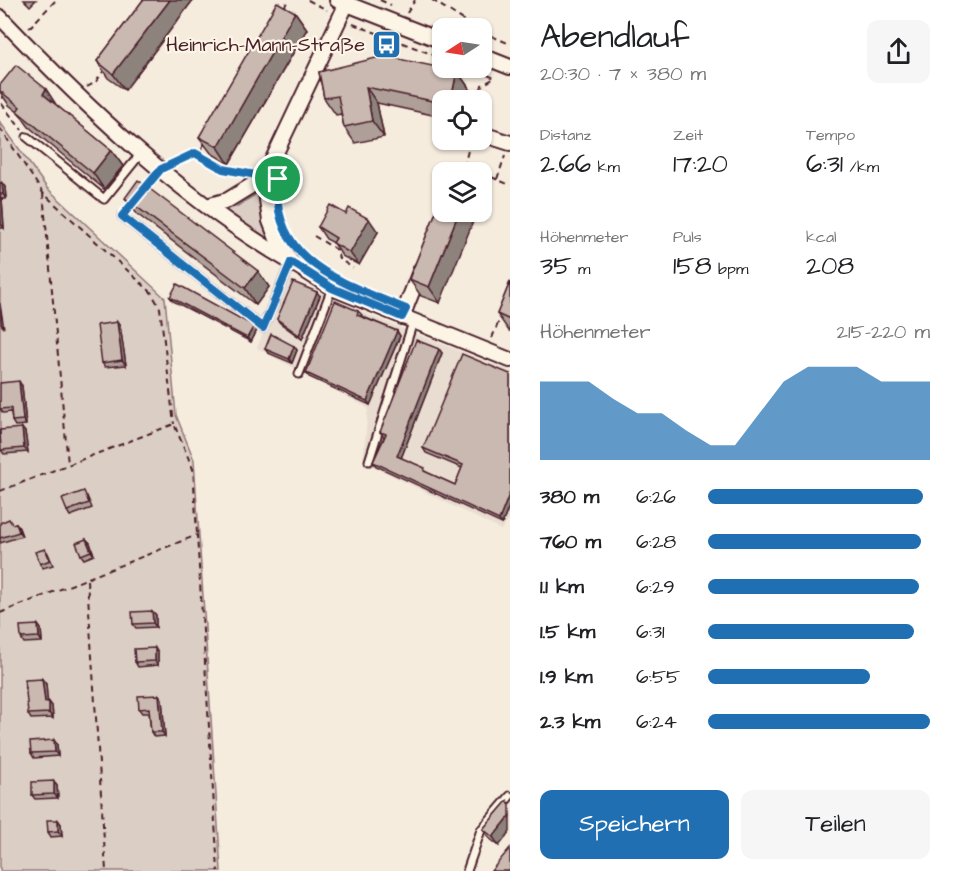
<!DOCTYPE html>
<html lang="de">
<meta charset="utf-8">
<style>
:root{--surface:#fff;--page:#f6f6f6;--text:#202124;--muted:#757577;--accent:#1f6fb2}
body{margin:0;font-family:"Architects Daughter",sans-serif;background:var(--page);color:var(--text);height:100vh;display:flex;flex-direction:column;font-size:22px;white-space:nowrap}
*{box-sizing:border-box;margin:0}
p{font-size:20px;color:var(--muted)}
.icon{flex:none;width:33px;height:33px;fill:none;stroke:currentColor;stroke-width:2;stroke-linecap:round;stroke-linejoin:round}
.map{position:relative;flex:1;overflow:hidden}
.panel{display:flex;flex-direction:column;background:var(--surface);width:450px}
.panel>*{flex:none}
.needle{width:39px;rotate:258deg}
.fabs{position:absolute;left:432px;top:18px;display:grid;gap:12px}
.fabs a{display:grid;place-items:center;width:60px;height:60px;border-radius:12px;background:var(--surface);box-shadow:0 2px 4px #0004;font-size:30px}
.pin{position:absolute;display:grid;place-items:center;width:51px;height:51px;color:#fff;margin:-26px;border:3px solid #fff;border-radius:50%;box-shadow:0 2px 6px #0007}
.round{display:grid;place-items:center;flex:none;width:63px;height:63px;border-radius:12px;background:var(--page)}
.headline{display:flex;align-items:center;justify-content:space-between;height:102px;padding:0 30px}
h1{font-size:33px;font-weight:600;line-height:45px}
.metrics{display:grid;grid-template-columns:repeat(3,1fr);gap:9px;height:102px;padding:6px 30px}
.metrics div{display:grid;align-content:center}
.metrics b{font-size:26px;font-weight:600}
.metrics small{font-size:16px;font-weight:400}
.metrics p{font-size:16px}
.chart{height:168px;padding:12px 30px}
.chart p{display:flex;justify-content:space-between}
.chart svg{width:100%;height:108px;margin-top:6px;fill:var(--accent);opacity:.7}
.action{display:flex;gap:12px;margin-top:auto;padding:12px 30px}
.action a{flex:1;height:69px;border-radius:12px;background:var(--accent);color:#fff;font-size:24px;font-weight:600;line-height:69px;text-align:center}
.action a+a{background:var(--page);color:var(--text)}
ul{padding:0 30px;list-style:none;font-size:20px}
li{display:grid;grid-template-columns:96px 72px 1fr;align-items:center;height:45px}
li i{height:15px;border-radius:8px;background:var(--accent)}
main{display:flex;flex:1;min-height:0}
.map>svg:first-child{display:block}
.built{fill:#e8ddd0}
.green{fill:#dbcec4;stroke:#927678;stroke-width:1.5}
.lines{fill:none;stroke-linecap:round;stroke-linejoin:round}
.service-casing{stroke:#4a1f2b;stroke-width:11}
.minor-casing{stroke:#4a1f2b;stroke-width:18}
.path{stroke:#4a1f2b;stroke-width:2;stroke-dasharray:6 4.5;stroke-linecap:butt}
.service{stroke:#fcf5e5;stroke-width:7}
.minor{stroke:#fcf5e5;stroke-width:14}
.wall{fill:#ae9f98;stroke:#4a1f2b;stroke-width:1.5}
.shaded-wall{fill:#8d827c;stroke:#4a1f2b;stroke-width:1.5}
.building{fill:#cab9b1;stroke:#4a1f2b;stroke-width:1.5}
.route-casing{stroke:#fff;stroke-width:12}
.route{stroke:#1f6fb2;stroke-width:8}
.labels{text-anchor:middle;stroke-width:4.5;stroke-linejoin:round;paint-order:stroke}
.poi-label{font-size:20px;fill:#4a1f2b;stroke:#fcf5e5;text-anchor:end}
</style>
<main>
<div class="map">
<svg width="510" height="871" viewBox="0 0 510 871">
<rect width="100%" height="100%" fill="#f5ecde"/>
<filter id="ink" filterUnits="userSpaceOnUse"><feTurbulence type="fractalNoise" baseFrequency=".0167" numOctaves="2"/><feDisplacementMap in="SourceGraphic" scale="12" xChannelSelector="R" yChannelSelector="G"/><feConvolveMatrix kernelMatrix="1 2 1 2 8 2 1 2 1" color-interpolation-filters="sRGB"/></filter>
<g filter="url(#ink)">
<!-- built -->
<path class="built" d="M286 277 376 318 510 371V518L501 530 363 461 368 408 257 348Z"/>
<!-- green -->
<g class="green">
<path d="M0 122 47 188 165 298 176 415 194 460 221 871H0Z"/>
<path d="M261 191 277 248 223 209 236 207Z"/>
</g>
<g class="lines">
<defs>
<g id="service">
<path d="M27 137 104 199 142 152"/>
<path d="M122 216 263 328 291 262"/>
<path d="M299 374 332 288"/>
<path d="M369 461 413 322"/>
<path d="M467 871 481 830 510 796"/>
</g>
<g id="minor">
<path d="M337 0 442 41"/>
<path d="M346 5 264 178 270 221 277 239 291 262 332 288 510 360"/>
<path d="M0 17C86 107 181 198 289 261"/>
<path d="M482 56 510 67"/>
<path d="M482 134 510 143"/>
<path d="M207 206 228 200 264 178"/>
<path d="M402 317 421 269"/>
</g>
</defs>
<!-- service casing -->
<use href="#service" class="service-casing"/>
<!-- minor casing -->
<use href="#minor" class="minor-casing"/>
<!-- path -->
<g class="path">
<path d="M308 0 327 10"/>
<path d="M380 0 391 5"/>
<path d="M432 0 476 28"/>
<path d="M284 8 288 0"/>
<path d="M407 13 415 0"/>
<path d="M353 24 442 58"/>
<path d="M29 28 56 0"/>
<path d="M482 32 510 44"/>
<path d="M468 68 495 78"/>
<path d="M87 87 96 82 104 70"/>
<path d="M3 93 1 103 22 130"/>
<path d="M479 100 482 85 495 78"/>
<path d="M0 128 43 193 151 292 160 308 174 424"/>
<path d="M195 154 223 169 245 175"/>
<path d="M174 163 200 151 205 143"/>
<path d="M464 167 470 142"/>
<path d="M482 173 510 185"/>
<path d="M497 179 505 156"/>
<path d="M143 187 152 178"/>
<path d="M43 193 68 464"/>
<path d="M314 236 337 250 339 259 353 268"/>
<path d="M492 338 501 316"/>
<path d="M0 491 174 424 193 469 197 534"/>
<path d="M87 580 106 871"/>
<path d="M0 613 197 535 218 871"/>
</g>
<!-- service -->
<use href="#service" class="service"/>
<!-- minor -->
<use href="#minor" class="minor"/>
</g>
<!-- wall -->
<g class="wall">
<path d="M24 0H36L30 6Z"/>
<path d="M143 0H193L125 90 108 78 97 61Z"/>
<path d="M295 12 307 29 229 164 211 153 199 137Z"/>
<path d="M457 71 469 88 466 100H442V117L377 103 384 137 355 143 344 127 341 114 336 115 324 98 319 72Z"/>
<path d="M0 85 57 106 111 150 123 166 104 189 29 127 19 113 9 105 0 92Z"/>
<path d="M0 183H2L5 187 6 199H2L4 228H0Z"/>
<path d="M442 197 440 303 421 296 409 279Z"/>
<path d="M125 198 258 271 269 287 256 305 137 214Z"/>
<path d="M318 227 378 232 359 265 342 256 334 243 326 239Z"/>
<path d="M510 282V331H509L497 314Z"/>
<path d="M320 296 302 339 280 323 277 319Z"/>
<path d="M170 297 257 330 251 342 173 301Z"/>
<path d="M358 311 362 315 361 316 397 331 400 336 370 405 309 377 306 373Z"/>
<path d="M120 326 126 365 105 367 102 363Z"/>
<path d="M294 346 297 350 292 363 268 353 265 349Z"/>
<path d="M439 349 442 353 401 458 428 473 455 485 462 468 426 453 423 448 510 374V504L502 524 376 466 373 462 384 437 380 432Z"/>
<path d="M22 386 26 425 15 426 12 421 11 412 3 413 0 409Z"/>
<path d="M0 430 25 432 28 452 4 454 1 450V448H0Z"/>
<path d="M87 496 92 508 70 516 67 511Z"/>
<path d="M16 523 19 528 22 536 0 543V527Z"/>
<path d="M86 539 90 543 94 555 84 559 81 555Z"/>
<path d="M45 549 48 553 53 565 43 568 40 564Z"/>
<path d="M152 611 156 615V627L136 628 133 624Z"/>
<path d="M38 625 41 629 42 642 24 643 21 638Z"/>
<path d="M158 653V665L138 667 135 662Z"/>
<path d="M42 679 46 684 47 702H49L52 706 53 718 31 719 28 714Z"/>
<path d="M159 695 162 699 165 736 154 737 151 732 149 713H142L139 709Z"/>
<path d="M57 744 58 756 34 758 31 753Z"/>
<path d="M57 786 58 798 35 799 32 795Z"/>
<path d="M507 801 499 846 489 838 483 829Z"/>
<path d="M58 820 61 824 62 836 51 837 48 832Z"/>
</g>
<!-- shaded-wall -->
<g class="shaded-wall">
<path d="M170 0H193L125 90 113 74Z"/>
<path d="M295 12 307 29 229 164 218 147Z"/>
<path d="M457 71 469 88 466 100H451Z"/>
<path d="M366 87 377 103 384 137 372 121Z"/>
<path d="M46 89 57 106 43 94Z"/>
<path d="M111 150 123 166 104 189 93 173Z"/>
<path d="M482 180 487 187 482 201Z"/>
<path d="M2 183 5 187 6 199 3 194Z"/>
<path d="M0 196 2 199 4 228 1 224Z"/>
<path d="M459 212H477L440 303 429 287Z"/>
<path d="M369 219 378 232 359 265 350 253Z"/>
<path d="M258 271 269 287 256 305 245 288Z"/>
<path d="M317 292 320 296 302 339 299 335Z"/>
<path d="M0 303V304L4 328 1 324Z"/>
<path d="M117 322 120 326 126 365 122 360Z"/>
<path d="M254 326 257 330 251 342 247 338Z"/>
<path d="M397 331 400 336 370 405 367 401Z"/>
<path d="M294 346 297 350 292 363 289 359Z"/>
<path d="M439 349 442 353 400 461 397 456Z"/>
<path d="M19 381 22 386 26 425 23 420Z"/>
<path d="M22 428 25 432 28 452 24 448Z"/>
<path d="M510 492V504L502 524 499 520Z"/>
<path d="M16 523 19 528 22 536 19 532Z"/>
<path d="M86 539 90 543 94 555 91 551Z"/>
<path d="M152 611 156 615V627L153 623Z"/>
<path d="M38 625 41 629 42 642 39 637Z"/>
<path d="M155 648 158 653V665L155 661Z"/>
<path d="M42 679 46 684 48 706 45 702Z"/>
<path d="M159 695 162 699 165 736 162 732Z"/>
<path d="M49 702 52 706 53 718 49 713Z"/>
<path d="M54 740 57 744 58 756 55 752Z"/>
<path d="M54 781 57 786 58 798 54 794Z"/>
<path d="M510 816V832L499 846 493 837Z"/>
<path d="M58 820 61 824 62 836 58 831Z"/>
</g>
<!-- building -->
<g class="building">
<path d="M143 0H170L113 74 97 61Z"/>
<path d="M277 2 295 12 218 147 199 137Z"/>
<path d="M384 56 457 71 451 100H442V103L366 87 372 121 344 127 338 96 324 98 319 72Z"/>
<path d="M16 65 46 89 43 94 111 150 93 173 17 111 20 107 0 91V85Z"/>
<path d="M456 163 475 171V172H452Z"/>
<path d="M138 180 258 271 245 288 125 198Z"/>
<path d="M0 183H2L3 194H0Z"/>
<path d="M442 197V212H459L429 287 409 279Z"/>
<path d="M330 205 346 214 349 208 369 219 350 253 333 243 336 238 318 227Z"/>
<path d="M293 282 317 292 299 335 277 319Z"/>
<path d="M510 282V320L497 314Z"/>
<path d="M177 284 254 326 247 338 170 297Z"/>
<path d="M335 301 358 311 357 315 397 331 367 401 306 373Z"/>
<path d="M117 322 122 360 102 363 97 325Z"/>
<path d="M271 334 294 346 289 359 265 349Z"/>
<path d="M416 340 439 349 397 456 425 468 424 471 455 485 463 465 423 448 462 354 510 374V492L499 520 373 462 386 434 380 432Z"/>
<path d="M19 381 23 420 12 421 11 408 0 409V383Z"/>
<path d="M22 428 24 448 1 450 0 430Z"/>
<path d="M84 491 89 503 67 511 62 499Z"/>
<path d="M9 519 12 524 16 523 19 532 0 538V523Z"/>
<path d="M86 539 91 551 81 555 76 543Z"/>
<path d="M45 549 50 560 40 564 35 552Z"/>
<path d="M152 611 153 623 133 624 132 612Z"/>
<path d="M38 625 39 637 21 638 20 626Z"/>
<path d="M155 648V661L135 662 134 649Z"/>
<path d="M42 679 45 702H49V713L28 714 25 680Z"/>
<path d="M159 695 162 732H151L149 708 139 709 138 696Z"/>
<path d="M54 740 55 752 31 753 30 742Z"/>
<path d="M54 781V794L32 795V782Z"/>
<path d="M507 801 510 804V816L493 837 483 829Z"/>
<path d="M47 820H58V831L48 832Z"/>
<path d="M510 848V871H491Z"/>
</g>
</g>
<g class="lines" filter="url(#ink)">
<defs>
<path id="route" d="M195 153 223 169 278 179C269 263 345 283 406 309L402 317 332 288 291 262 263 328 122 216 161 169Z"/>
</defs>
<!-- route casing -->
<use href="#route" class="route-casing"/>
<!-- route -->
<use href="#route" class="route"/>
</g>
<!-- icons -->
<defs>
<symbol id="bus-square" viewBox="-11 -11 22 22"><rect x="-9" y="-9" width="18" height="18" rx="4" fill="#1f6fb2" stroke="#fcf5e5"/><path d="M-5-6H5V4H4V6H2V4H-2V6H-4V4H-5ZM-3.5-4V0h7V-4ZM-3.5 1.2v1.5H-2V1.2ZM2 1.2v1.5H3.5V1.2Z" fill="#fff"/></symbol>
</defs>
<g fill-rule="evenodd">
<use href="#bus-square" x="370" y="28" width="33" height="33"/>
</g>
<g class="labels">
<!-- poi labels -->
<g class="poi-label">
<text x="365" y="51">Heinrich-Mann-Straße</text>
</g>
</g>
</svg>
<div class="fabs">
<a><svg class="needle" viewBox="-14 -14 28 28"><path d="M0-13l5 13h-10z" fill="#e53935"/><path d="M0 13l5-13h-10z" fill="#757577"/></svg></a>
<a><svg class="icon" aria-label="locate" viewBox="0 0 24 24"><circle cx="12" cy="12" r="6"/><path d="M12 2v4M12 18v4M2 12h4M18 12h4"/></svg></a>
<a><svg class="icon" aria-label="layers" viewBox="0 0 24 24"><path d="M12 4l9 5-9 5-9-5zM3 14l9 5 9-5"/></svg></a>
</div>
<div class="pin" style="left:278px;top:179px;background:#1e9e55"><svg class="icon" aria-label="arrive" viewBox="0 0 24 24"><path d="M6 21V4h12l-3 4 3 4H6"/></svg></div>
</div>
<section class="panel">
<div class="headline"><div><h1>Abendlauf</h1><p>20:30 · 7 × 380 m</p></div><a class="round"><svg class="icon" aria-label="share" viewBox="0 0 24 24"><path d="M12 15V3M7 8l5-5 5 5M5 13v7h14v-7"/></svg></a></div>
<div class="metrics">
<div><p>Distanz</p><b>2.66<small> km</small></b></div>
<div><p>Zeit</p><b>17:20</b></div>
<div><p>Tempo</p><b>6:31<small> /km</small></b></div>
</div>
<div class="metrics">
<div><p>Höhenmeter</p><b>35<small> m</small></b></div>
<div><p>Puls</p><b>158<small> bpm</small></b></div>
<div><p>kcal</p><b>208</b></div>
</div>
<div class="chart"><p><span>Höhenmeter</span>215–220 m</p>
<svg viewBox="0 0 160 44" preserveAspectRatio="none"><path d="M0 44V12L10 12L20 12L30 19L40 25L50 25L60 32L70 38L80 38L90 25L100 12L110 6L120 6L130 6L140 12L150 12L160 12V44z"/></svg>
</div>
<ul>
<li><b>380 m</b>6:26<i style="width:97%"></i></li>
<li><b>760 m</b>6:28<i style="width:96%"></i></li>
<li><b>1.1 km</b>6:29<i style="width:95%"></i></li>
<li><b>1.5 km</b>6:31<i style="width:93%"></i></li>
<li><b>1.9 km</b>6:55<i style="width:73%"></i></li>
<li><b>2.3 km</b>6:24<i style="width:100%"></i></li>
</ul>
<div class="action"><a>Speichern</a><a>Teilen</a></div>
</section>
</main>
